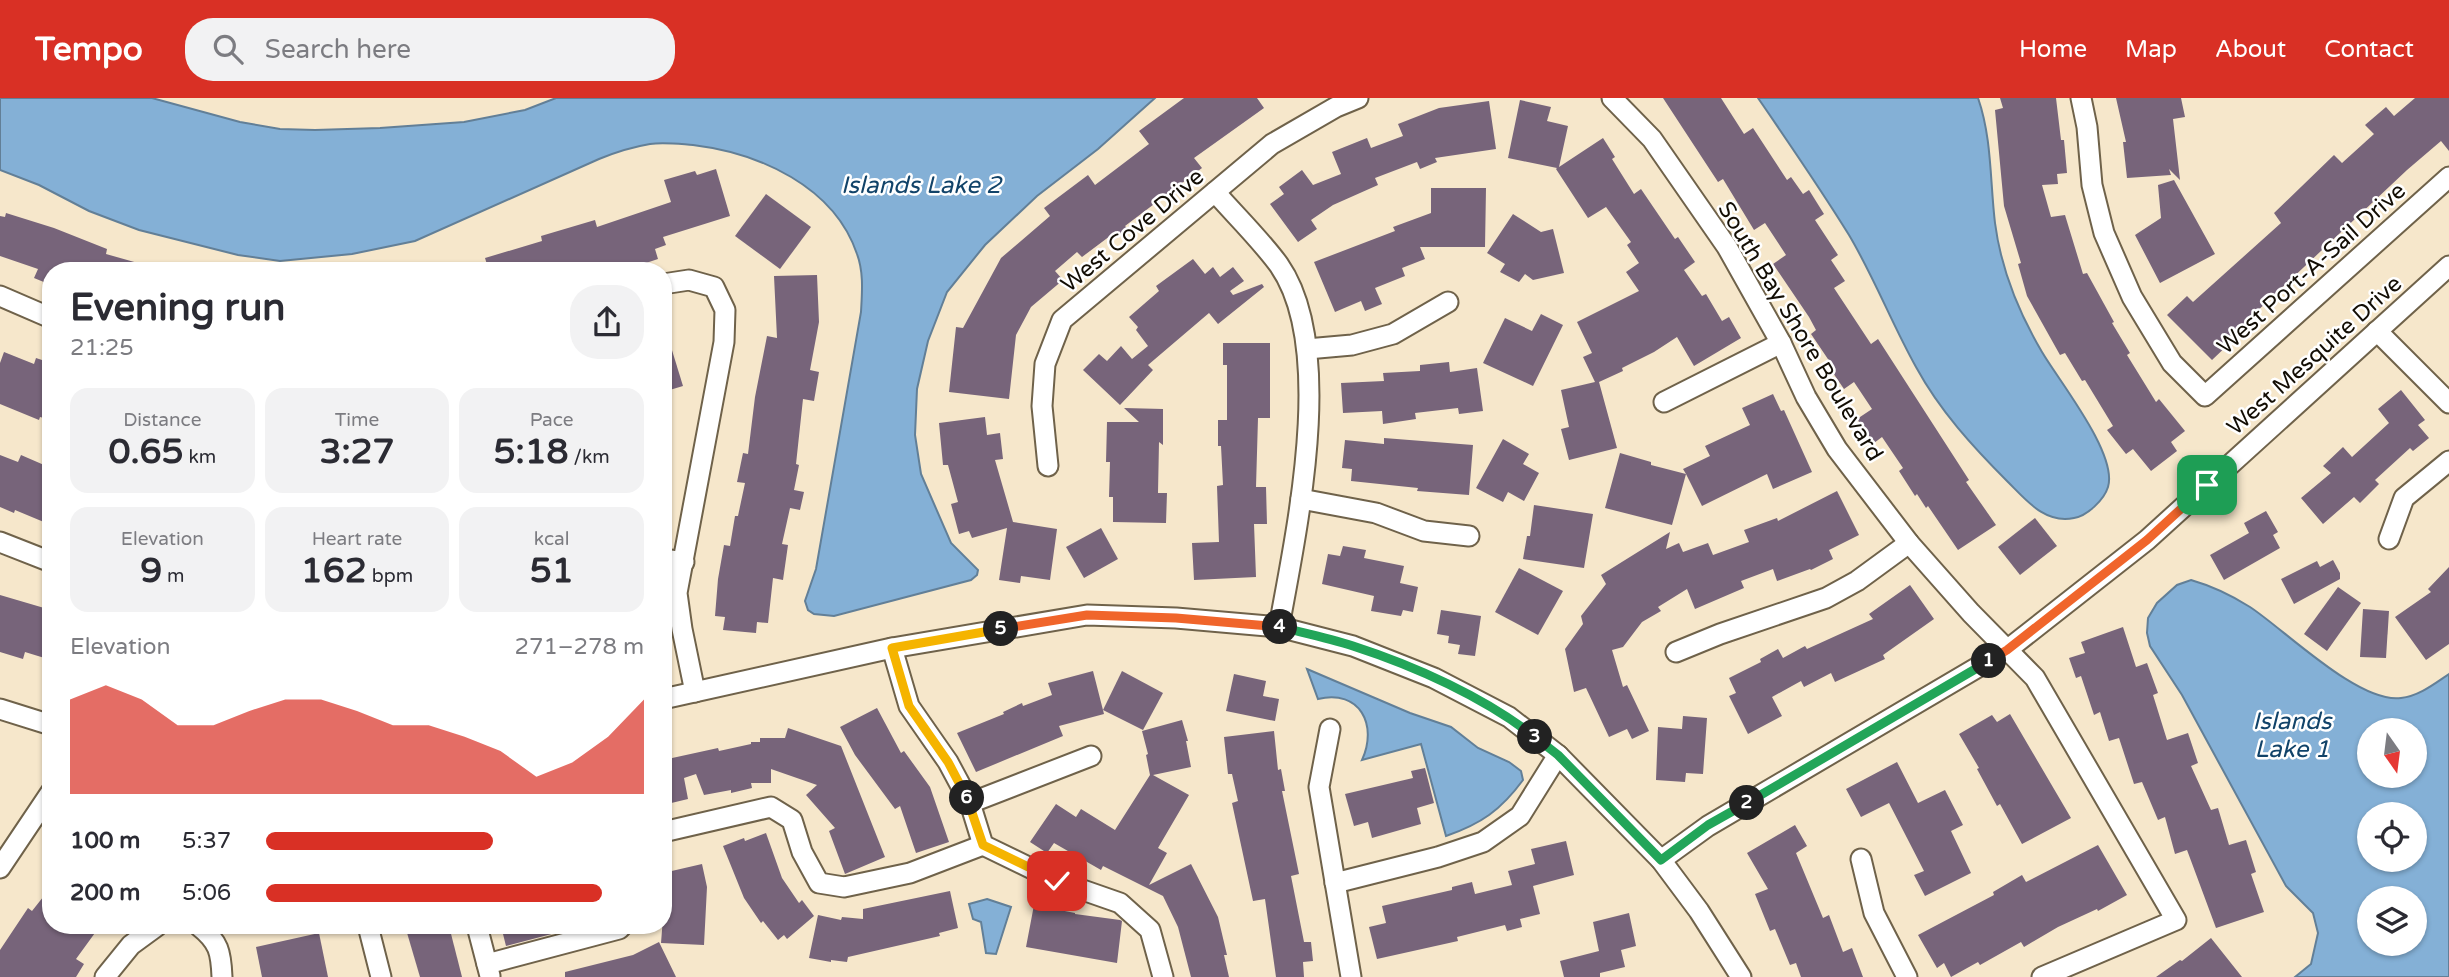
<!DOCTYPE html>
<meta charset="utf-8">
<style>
:root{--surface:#fff;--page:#f2f2f3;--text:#2b2b33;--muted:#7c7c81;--accent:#d93025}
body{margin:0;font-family:"Varela Round",sans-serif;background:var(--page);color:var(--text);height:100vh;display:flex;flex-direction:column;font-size:26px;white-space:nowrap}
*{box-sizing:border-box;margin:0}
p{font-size:23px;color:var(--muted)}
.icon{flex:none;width:38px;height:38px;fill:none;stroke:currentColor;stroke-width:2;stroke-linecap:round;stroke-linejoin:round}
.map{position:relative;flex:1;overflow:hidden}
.side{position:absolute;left:42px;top:164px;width:630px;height:672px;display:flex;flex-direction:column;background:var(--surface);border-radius:28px;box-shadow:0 2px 5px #0004}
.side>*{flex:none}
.needle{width:46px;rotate:166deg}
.fabs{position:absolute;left:2357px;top:620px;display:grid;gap:14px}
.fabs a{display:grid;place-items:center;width:70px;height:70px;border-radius:50%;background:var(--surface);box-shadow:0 2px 5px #0004;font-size:35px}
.pin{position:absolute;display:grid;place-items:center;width:60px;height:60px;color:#fff;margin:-30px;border-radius:14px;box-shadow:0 4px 10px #0006}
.km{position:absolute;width:35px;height:35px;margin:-18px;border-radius:50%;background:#222;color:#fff;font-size:19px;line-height:35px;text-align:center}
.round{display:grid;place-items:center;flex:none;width:74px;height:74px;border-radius:28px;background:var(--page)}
.headline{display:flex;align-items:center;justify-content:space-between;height:119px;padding:0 28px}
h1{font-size:38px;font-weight:700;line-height:52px}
.figures{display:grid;grid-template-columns:repeat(3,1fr);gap:10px;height:119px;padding:7px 28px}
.figures div{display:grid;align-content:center;border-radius:18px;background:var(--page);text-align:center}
.figures b{font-size:35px;font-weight:700}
.figures small{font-size:19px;font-weight:400}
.figures p{font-size:19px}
.chart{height:196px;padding:14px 28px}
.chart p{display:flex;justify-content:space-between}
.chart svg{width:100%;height:126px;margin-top:7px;fill:var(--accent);opacity:.7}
ul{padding:0 28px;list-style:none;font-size:23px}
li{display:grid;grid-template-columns:112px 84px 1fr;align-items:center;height:52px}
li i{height:18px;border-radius:9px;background:var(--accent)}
header{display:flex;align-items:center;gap:42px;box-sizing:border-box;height:98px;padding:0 35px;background:var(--accent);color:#fff}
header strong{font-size:33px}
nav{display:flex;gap:38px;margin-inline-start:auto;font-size:24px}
.search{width:490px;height:63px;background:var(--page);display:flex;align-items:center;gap:18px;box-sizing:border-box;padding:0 24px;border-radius:28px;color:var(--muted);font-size:26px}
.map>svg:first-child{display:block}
.water{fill:#84b0d6;stroke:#627f97;stroke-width:2;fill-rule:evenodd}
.building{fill:#77647a}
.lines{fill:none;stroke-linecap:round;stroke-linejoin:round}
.minor-casing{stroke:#6f624a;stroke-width:23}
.minor{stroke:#fff;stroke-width:19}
.split-1-casing{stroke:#fff;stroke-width:14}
.split-2-casing{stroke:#fff;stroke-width:14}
.split-3-casing{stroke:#fff;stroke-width:14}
.split-4-casing{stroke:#fff;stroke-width:14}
.split-5-casing{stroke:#fff;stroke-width:14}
.split-6-casing{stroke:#fff;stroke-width:14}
.split-7-casing{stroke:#fff;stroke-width:14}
.split-1{stroke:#f0652b;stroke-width:9}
.split-2{stroke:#22a559;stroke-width:9}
.split-3{stroke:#22a559;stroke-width:9}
.split-4{stroke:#22a559;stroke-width:9}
.split-5{stroke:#f0652b;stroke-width:9}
.split-6{stroke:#f5b400;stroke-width:9}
.split-7{stroke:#f5b400;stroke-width:9}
.labels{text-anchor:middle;stroke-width:5;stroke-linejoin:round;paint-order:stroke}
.street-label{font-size:23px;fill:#120d04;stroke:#fff}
.water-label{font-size:24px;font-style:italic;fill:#114369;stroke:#fff}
</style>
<header>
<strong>Tempo</strong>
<div class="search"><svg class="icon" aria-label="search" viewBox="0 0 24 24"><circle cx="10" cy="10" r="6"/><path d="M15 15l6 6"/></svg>Search here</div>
<nav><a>Home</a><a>Map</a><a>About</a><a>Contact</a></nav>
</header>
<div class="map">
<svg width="2449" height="879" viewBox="0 0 2449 879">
<rect width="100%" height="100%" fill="#f6e7cb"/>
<!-- water -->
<g class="water">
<path d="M0 0H152L240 24 280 31 315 32 380 30 464 24 525 12 556 0H1155L1098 51 1037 98 985 147 947 194 928 243 917 291 915 337 921 376 951 445 978 472 977 477 971 482 834 518 814 516 808 512 805 503 816 471 861 214C862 195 864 175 857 156 834 88 759 55 693 47 679 46 664 44 650 46 632 49 616 54 599 61L415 143 352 156 280 163 238 157 139 132 89 113 39 87 0 72Z"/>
<path d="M1758 0H1978C1992 40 1990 84 1995 125 2001 171 2019 215 2042 254 2059 283 2118 356 2108 389 2104 402 2087 418 2074 420 2045 426 2027 403 2008 384 1973 349 1940 313 1916 269 1892 226 1874 179 1849 137 1820 90 1789 45 1758 0Z"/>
<path d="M2191 482C2212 488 2231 497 2250 509 2285 532 2359 606 2401 600 2419 598 2434 586 2449 576V879H2295L2311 866 2318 835 2313 815 2286 788 2182 597 2150 548 2147 535 2148 520 2157 505 2177 487ZM2370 632H2415V677H2370ZM2370 716H2415V761H2370ZM2370 800H2415V845H2370Z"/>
<path d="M1307 571 1410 615 1451 629 1478 650 1509 664 1521 673 1523 682C1501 712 1481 726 1446 738L1421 646 1362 662C1378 627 1360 591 1318 601Z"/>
<path d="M987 801 1011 809 996 856 986 855 981 824 973 821 969 806Z"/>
</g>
<!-- building -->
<g class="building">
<path d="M1184 0H1257L1264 10 1194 60 1202 70 1125 128 1128 131 1113 142 1110 138 1082 159 1077 154 1055 173 1063 182 1031 209 1016 237 1009 301 949 294 956 229 963 230 1001 160 1050 118 1044 110 1088 77 1095 87 1149 46 1139 33Z"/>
<path d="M1663 0H1721L1744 36 1753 30 1787 82 1791 79 1803 96 1809 92 1824 116 1815 122 1838 157 1831 162 1845 183 1834 190 1871 246 1878 241 1969 382 1966 384 1996 427 1958 452 1928 408 1926 410 1917 396 1915 398 1899 373 1903 370 1882 339 1874 345 1857 321 1872 311 1854 284 1844 291 1831 272 1834 270 1811 236 1816 232 1809 219 1773 166 1786 157 1765 125 1754 132 1723 81 1718 84Z"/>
<path d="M2000 0H2056L2061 42H2064L2067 75 2057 76 2058 86 2042 87 2051 119 2065 117 2083 176 2087 175 2114 224 2112 225 2130 255 2127 257 2156 304 2159 301 2185 333 2171 344 2177 353 2151 373 2133 351 2126 356 2107 332 2113 328 2085 282 2082 283 2065 255 2060 257 2027 198 2018 166 2021 165 2004 108 1995 12 2003 10Z"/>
<path d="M2116 0H2181L2185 19 2173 21 2180 82 2169 71 2171 77 2127 80 2123 44H2126Z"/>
<path d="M2415 0H2449V53L2441 43 2407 72 2253 217 2254 219 2230 241 2232 243 2212 262 2167 217 2187 198 2193 204 2281 125 2274 115 2334 57 2342 65 2374 36 2365 27 2386 9 2394 18Z"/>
<path d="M1520 2 1551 9 1547 23 1568 28 1559 69 1603 40 1615 59 1612 61 1634 96 1641 91 1675 141 1678 139 1695 164 1684 172 1702 198 1706 196 1722 223 1729 219 1741 240 1694 268 1677 239 1654 254 1622 270 1623 273 1599 284 1617 350 1569 362 1561 331 1569 329 1561 292 1595 284 1583 259 1592 255 1577 224 1639 193 1626 174 1639 165 1627 147 1631 144 1606 109 1588 120 1556 71 1557 70 1508 60Z"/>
<path d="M1489 3 1496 51 1435 60 1437 64 1420 71 1417 64 1375 80 1378 87 1333 107 1311 122 1317 131 1298 144 1270 106 1284 96 1279 89 1302 72 1313 87 1341 76 1332 54 1367 40 1371 50 1403 38 1398 26 1439 10Z"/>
<path d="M716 71 730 118 663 139 666 147 655 151 658 161 622 173H489L485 160 542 143 541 138 595 122 597 129 671 104 664 82 695 73 697 77Z"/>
<path d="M2174 82 2215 156 2160 185 2135 137 2161 120 2158 87Z"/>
<path d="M1431 90H1486L1485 149H1420L1425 161 1402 170 1405 178 1375 190 1382 206 1365 213 1361 203 1335 214 1314 164 1395 133 1393 129 1431 115Z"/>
<path d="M766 96 811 129 780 171 735 138Z"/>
<path d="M6 115 54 130 107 151 106 156 152 169V173H51V187L34 180 38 171 0 158V118L5 119Z"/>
<path d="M1513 116 1541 134 1553 131 1564 175 1533 182 1525 176 1519 184 1500 174 1505 166 1487 155Z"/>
<path d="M1193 161 1205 176 1213 169 1220 179 1233 169 1244 183 1230 193 1233 197 1262 186 1264 189 1218 226 1209 215 1148 267 1153 272 1120 307 1083 272 1099 256 1107 263 1121 248 1132 261 1148 248 1136 232 1138 229 1129 219 1159 193 1156 188Z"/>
<path d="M817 177 819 224 810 272 819 274 814 303 803 301 796 366 799 367 794 392 804 394 800 412 790 410 782 446 788 447 783 482 773 480 768 525 757 524 756 535 723 532 725 519 715 518 718 481 724 447 730 448 735 418H738L745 385 737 384 743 355 748 356 755 299 767 238 777 240 774 178Z"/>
<path d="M1541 216 1563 227 1533 288 1483 265 1505 220 1532 233Z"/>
<path d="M667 236 683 288 663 294V237Z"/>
<path d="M1223 245H1270V320H1258L1256 389H1266L1267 426H1254L1256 479 1194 482 1192 445 1219 444 1217 388 1223 387 1221 348H1218V322H1227V267H1223Z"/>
<path d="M4 254 34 266 36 260 51 265V322L40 319 39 322 0 306V265Z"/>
<path d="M1449 264 1450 274 1477 270 1483 313 1459 316 1458 310 1415 315 1416 321 1383 326 1382 313 1343 315 1341 285 1384 283 1383 275 1420 273V267Z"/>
<path d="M2401 292 2425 322 2418 327 2429 340 2413 353 2410 350 2375 382 2379 386 2360 405 2354 399 2323 426 2301 400 2331 375 2323 368 2343 349 2352 359 2389 325 2378 311Z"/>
<path d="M1773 296 1781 313 1784 312 1812 374 1773 391 1767 376 1702 408 1686 376 1672 427 1605 410 1620 355 1651 364V367L1686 376 1683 371 1710 358 1705 348 1750 327 1742 310Z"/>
<path d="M1124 310 1163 311V347L1159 344 1158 395H1167L1166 425 1113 424V399H1109L1110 364H1106L1107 324H1139Z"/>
<path d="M985 319 987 337 1000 335 1003 361 995 362 1013 424 1057 431 1050 482 1021 478 1020 485 999 482 1007 430 972 440 969 433 959 436 951 406 958 404 948 367H943L939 325Z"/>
<path d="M1384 340 1473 347 1469 397 1417 393 1418 390 1351 383 1352 371 1342 370 1345 342 1384 346Z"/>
<path d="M1503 341 1529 356 1523 366 1539 375 1524 403 1508 394 1503 404 1476 390Z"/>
<path d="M0 357 18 364 21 357 51 370V427L15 412 14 415 0 409Z"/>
<path d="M1837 393 1859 437 1829 452 1833 461 1811 472 1810 471 1777 483 1773 471 1741 483 1744 490 1695 511 1687 491 1658 509 1661 513 1642 524 1623 549 1612 552 1623 589 1627 587 1649 633 1632 641 1627 631 1609 639 1586 590 1574 594 1565 551 1583 526 1581 518 1606 486 1601 477 1670 434 1666 451 1679 445 1683 454 1708 445 1713 457 1749 444 1744 432 1777 420 1778 423Z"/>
<path d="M1534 407 1593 416 1584 470 1523 461 1527 438H1530Z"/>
<path d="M2266 413 2278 434 2273 437 2280 450 2224 482 2210 457 2249 435 2244 425Z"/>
<path d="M2035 420 2057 448 2020 477 1998 449Z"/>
<path d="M1101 430 1118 461 1084 480 1066 449Z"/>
<path d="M1343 448 1366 452 1364 460 1404 468 1400 485 1418 489 1413 514 1403 512 1401 518 1371 513 1374 498 1322 486 1328 456 1340 458Z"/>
<path d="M2333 462 2340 475V481L2294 506 2281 481 2317 463 2320 469Z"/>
<path d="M2449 469V546L2426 562 2395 519 2431 494 2428 491Z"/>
<path d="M1519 470 1563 493 1538 537 1495 514Z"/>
<path d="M1910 487 1934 521 1883 557 1885 561 1835 584 1831 575 1804 589 1801 583 1772 599 1782 618 1748 636 1729 598 1736 595 1729 580 1761 564 1760 561 1778 551 1783 560 1805 548 1807 551 1873 521 1869 516Z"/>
<path d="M2338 489 2361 505 2327 553 2304 536Z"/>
<path d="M0 497 51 512V562L25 554 23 561 0 554Z"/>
<path d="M2363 511 2389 513 2386 560 2360 559Z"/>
<path d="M1441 512 1481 518 1475 558 1458 556 1460 547 1448 545 1449 538 1437 536Z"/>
<path d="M2123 529 2136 569 2147 565 2158 595 2153 597 2167 642 2188 635 2198 665 2191 668 2211 712 2218 710 2229 747 2246 742 2256 774 2251 776 2264 814 2216 830 2187 752 2175 756 2165 719 2158 722 2142 684 2134 686 2119 640 2109 643 2100 614 2094 617 2081 578 2076 580 2069 560 2085 555 2081 544Z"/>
<path d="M1093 573 1104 616 1059 628 1063 638 976 674 957 635 1004 616 1003 614 1022 605 1023 608 1052 597 1048 585Z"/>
<path d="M1122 573 1163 595 1143 632 1103 612Z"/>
<path d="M1234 576 1266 583 1263 598 1279 601 1275 623 1226 613Z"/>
<path d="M877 610 901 655 904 653 930 689 949 744 916 755 900 708 895 711 855 657 840 629Z"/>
<path d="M2010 616 2071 720 2022 746 2000 706 1997 708 1977 671 1979 670 1959 636 1992 617 1997 624Z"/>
<path d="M1683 618 1707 620 1703 676 1686 675 1685 684 1656 682 1658 629 1682 631Z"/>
<path d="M1182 622 1188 643H1186L1191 669 1153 677 1189 697 1158 750 1167 755 1149 787 1191 766 1218 819 1227 857H1224L1229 879H1191L1178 829 1163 798 1103 768 1101 772 1054 745 1047 755 1030 744 1056 706 1076 719 1081 711 1115 732 1150 677 1146 657 1148 656 1142 633Z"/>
<path d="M788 630 841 648 885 759 845 776 829 733 835 730 806 697 817 687 771 671V685H751L752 690 731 695V692L704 697 696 676 684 680 688 701 663 707V662L718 650 719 653 751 646V644H760V640H785Z"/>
<path d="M1274 633 1278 672 1281 671 1285 693H1282L1299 776 1291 778 1304 844H1311L1313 863 1303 864 1304 879H1276L1265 801 1253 803 1232 705 1238 703 1232 676H1228L1224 639Z"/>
<path d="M1897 664 1918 705 1945 692 1963 727 1951 733 1971 775 1925 798 1914 777 1924 773 1889 705 1861 719 1846 691Z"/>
<path d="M1425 670 1434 705 1417 710 1421 726 1372 740 1368 724 1354 728 1345 696 1413 680 1411 673Z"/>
<path d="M1795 727 1807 748 1796 755 1823 820 1829 817 1843 854 1852 850 1863 879H1801L1796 865 1790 867 1775 831 1770 833 1755 796 1768 791 1747 755Z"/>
<path d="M766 735 782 780 799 805 802 802 814 818 787 841 784 837 778 842 763 823 761 825 744 800 723 748 744 740 745 743Z"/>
<path d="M1566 743 1574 777 1533 788 1540 816 1520 821 1522 829 1507 833 1505 827 1457 839 1458 843 1377 861 1369 829 1386 825 1382 808 1452 792V789L1472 784 1475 796 1512 787 1508 773 1535 766 1531 751Z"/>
<path d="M2098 747 2127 797 2098 813 2097 811 2058 829 2024 849 2021 844 1980 867 1978 864 1951 879 1944 865 1937 870 1918 837 1994 797 1993 794 2022 777 2026 784Z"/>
<path d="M702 766 707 789 704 847 661 845 665 794 663 775Z"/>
<path d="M51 789V828H100L76 861 84 866 76 879H0V852L28 810 32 813Z"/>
<path d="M950 793 958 830 939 835 940 838 848 859 847 864 831 862V864L809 860 818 817 841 822 842 819 863 821V811Z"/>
<path d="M1034 807 1075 815V816L1120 822 1122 823 1117 865 1026 849Z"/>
<path d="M1629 815 1636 848 1621 852 1625 869 1600 875V879H1564L1560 863 1599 853 1593 824Z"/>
<path d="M405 828H449L462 879H420Z"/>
<path d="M501 828H562L563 833 506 848Z"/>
<path d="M319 835 328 879H262L256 849Z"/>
<path d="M2211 840 2242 879H2156L2180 862 2182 863Z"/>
<path d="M659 844 676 879H565V874L633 857Z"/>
</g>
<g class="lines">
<defs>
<g id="minor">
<path d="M1612 0 1652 41 1727 149 1781 245 1806 299 1837 351 1909 445 1971 515 2035 580 2176 822 2042 879"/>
<path d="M2081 0 2087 29 2092 87 2104 135 2132 199 2172 265 2205 298 2449 79"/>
<path d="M1215 94C1236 118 1260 141 1279 167 1337 250 1296 434 1279 529"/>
<path d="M663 186 689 182 714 189 725 212 724 244 677 495 682 531 695 594"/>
<path d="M0 198 51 220"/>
<path d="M2377 233 2449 305"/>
<path d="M1307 251 1352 247 1393 236 1448 204"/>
<path d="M1664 304 1781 245"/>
<path d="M1048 368 1042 308 1045 266 1062 222 1272 46 1336 9 1358 0"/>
<path d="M1301 401 1376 415 1424 433 1469 438"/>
<path d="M2389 441 2404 400 2449 363"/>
<path d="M0 444 51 464"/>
<path d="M663 461 684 464"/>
<path d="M892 550 909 608 948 664 970 705 983 747 1057 783 1120 805 1150 832 1163 879"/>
<path d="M1676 554 1720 536 1826 500 1857 483 1909 445"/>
<path d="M663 601 892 550 1087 517 1176 520 1279 529 1353 548 1434 580 1509 619 1558 657 1661 762 1699 813 1741 879"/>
<path d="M0 611 51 627"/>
<path d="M1330 631 1319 689 1351 879"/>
<path d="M970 705 1091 658"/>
<path d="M663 734 771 709 792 722 802 754 819 785 844 789 910 775 983 747"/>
<path d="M1861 761 1874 815 1907 879"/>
<path d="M1661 762 1708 728 2007 552 2147 442 2449 168"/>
<path d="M0 770 51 694"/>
<path d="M1335 785 1438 759 1483 744 1520 718 1558 657"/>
<path d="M199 828C219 844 221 854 222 879"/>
<path d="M368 828 381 879"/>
<path d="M477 828 490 878"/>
<path d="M487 866 619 831 622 828"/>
<path d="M105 879 131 847 157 828"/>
</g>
</defs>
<!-- minor casing -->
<use href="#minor" class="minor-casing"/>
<!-- minor -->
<use href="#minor" class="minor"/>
</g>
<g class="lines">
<defs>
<path id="split-1" d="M1989 563 2007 552 2147 442 2207 387"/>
<path id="split-2" d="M1747 705 1989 563"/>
<path id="split-3" d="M1535 639 1558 657 1661 762 1708 727 1747 705"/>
<path id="split-4" d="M1280 529C1304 535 1329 540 1353 548 1415 568 1484 599 1535 639"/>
<path id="split-5" d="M1001 531 1087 517 1176 520 1280 529"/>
<path id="split-6" d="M967 700 948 664 909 608 892 550 1001 531"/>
<path id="split-7" d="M967 700 983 747 1057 783"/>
</defs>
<!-- split-1 casing -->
<use href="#split-1" class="split-1-casing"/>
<!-- split-2 casing -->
<use href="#split-2" class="split-2-casing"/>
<!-- split-3 casing -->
<use href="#split-3" class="split-3-casing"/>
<!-- split-4 casing -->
<use href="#split-4" class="split-4-casing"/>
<!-- split-5 casing -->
<use href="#split-5" class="split-5-casing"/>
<!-- split-6 casing -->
<use href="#split-6" class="split-6-casing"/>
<!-- split-7 casing -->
<use href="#split-7" class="split-7-casing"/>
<!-- split-1 -->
<use href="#split-1" class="split-1"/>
<!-- split-2 -->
<use href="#split-2" class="split-2"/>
<!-- split-3 -->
<use href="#split-3" class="split-3"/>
<!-- split-4 -->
<use href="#split-4" class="split-4"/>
<!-- split-5 -->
<use href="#split-5" class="split-5"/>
<!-- split-6 -->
<use href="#split-6" class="split-6"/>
<!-- split-7 -->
<use href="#split-7" class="split-7"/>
</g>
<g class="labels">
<!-- street labels -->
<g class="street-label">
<text transform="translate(1132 132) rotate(-40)" y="8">West Cove Drive</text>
<text transform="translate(2311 170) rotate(-42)" y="8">West Port-A-Sail Drive</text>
<text transform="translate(1801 233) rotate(59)" y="8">South Bay Shore Boulevard</text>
<text transform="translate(2314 257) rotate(-42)" y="8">West Mesquite Drive</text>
</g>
<!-- water labels -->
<g class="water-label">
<text x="921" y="95">Islands Lake 2</text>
<text x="2292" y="631">Islands<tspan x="2292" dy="28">Lake 1</tspan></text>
</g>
</g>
</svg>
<div class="fabs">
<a><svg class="needle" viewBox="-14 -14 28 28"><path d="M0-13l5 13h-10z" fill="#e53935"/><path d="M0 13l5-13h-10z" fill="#7c7c81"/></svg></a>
<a><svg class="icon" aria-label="locate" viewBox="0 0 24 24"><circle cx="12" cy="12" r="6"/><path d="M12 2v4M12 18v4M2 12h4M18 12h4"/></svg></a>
<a><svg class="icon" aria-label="layers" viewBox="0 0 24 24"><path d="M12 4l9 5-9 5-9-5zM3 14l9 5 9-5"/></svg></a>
</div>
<div class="pin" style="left:2207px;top:387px;background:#1e9e55"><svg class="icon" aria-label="arrive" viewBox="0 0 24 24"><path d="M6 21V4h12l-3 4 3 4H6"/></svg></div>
<div class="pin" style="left:1057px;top:783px;background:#d93025"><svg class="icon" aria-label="check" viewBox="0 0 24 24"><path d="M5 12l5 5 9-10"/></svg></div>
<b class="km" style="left:1989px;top:563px">1</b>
<b class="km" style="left:1747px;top:705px">2</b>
<b class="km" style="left:1535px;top:639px">3</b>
<b class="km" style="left:1280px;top:529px">4</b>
<b class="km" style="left:1001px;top:531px">5</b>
<b class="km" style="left:967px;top:700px">6</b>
<section class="side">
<div class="headline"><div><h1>Evening run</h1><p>21:25</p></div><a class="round"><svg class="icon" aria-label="share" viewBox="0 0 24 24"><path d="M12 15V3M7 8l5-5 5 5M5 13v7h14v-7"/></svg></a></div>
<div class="figures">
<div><p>Distance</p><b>0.65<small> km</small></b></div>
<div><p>Time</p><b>3:27</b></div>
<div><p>Pace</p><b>5:18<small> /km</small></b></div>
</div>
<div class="figures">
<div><p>Elevation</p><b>9<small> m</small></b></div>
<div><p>Heart rate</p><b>162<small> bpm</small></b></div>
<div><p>kcal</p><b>51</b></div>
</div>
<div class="chart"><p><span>Elevation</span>271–278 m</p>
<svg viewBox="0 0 160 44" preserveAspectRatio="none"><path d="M0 44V11L10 6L20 11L30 20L40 20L50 15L60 11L70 11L80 15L90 20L100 20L110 24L120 29L130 38L140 33L150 24L160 11V44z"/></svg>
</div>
<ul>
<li><b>100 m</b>5:37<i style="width:60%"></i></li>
<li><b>200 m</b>5:06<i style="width:89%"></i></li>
</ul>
</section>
</div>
